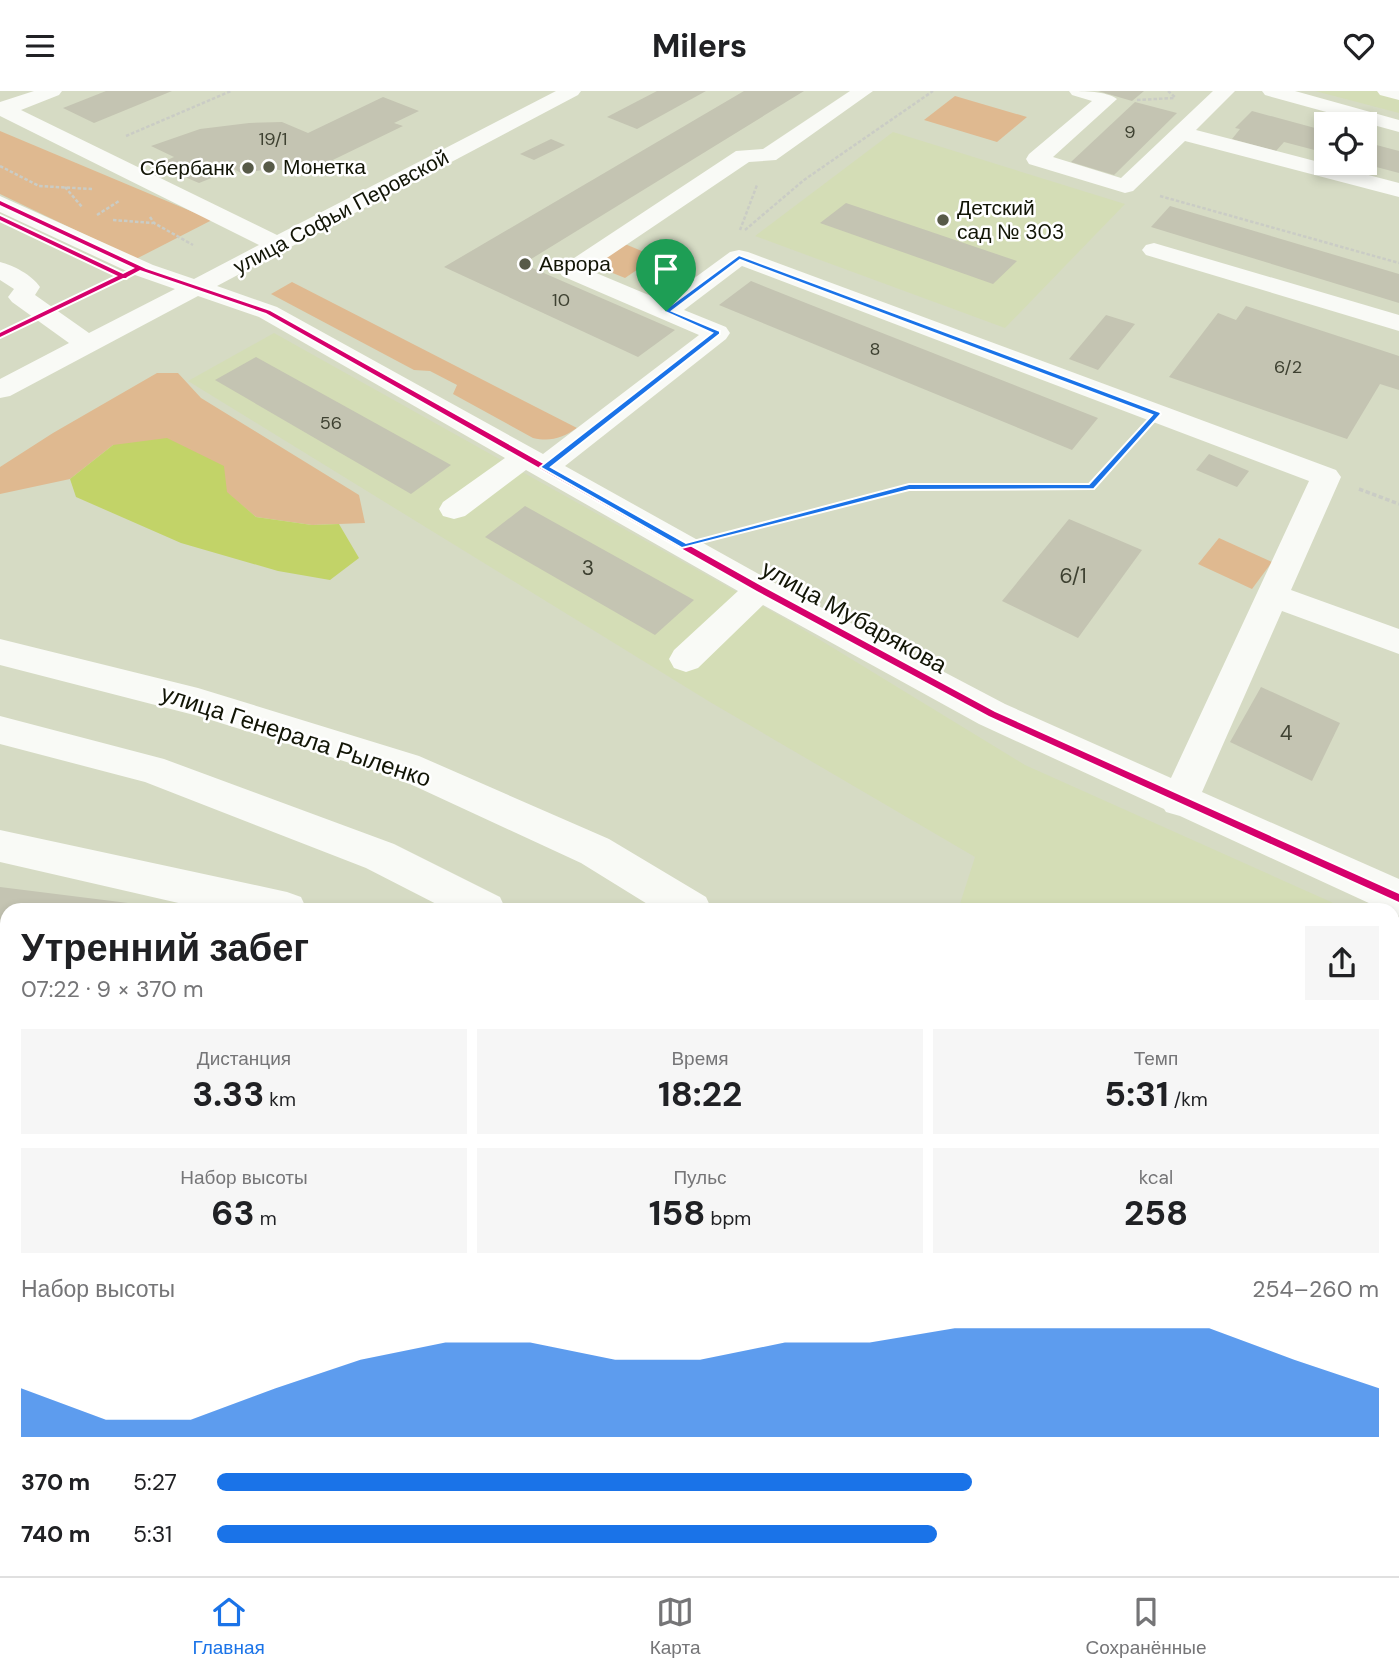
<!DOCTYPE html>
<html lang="ru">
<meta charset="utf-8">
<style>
:root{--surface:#fff;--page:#f6f6f6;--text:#202124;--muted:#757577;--line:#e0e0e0;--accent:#1a73e8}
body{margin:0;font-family:"DM Sans",sans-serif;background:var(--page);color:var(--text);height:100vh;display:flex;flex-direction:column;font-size:26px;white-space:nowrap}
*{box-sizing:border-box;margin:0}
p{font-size:23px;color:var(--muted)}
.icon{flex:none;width:38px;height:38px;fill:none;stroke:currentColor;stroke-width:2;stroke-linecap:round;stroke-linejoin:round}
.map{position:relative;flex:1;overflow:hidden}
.panel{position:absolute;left:0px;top:812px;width:1400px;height:674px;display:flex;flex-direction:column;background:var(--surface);border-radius:21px 21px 0 0;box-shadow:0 4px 10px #0003}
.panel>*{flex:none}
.controls{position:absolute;left:1314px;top:21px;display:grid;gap:14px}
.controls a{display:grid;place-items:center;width:63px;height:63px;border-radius:0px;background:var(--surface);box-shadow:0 4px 10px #0003;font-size:35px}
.pin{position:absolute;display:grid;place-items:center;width:60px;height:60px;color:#fff;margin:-72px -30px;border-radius:50% 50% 50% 0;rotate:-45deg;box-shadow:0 0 7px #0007}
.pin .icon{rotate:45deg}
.round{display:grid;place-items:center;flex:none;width:74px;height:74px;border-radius:0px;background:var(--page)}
.summary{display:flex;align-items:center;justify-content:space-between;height:119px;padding:0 21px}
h1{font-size:38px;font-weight:700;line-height:52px}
.stats{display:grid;grid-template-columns:repeat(3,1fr);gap:10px;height:119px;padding:7px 21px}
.stats div{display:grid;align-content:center;border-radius:0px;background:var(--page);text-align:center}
.stats b{font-size:35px;font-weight:700}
.stats small{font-size:19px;font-weight:400}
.stats p{font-size:19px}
.chart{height:196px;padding:14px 21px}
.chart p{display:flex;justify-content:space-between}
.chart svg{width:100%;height:126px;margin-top:7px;fill:var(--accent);opacity:.7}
ul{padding:0 21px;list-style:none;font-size:23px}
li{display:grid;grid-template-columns:112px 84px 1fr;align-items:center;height:52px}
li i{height:18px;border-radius:9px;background:var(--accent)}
header{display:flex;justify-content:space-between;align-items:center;height:91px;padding:0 21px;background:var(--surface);font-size:32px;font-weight:700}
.menu{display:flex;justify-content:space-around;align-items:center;height:98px;border-top:2px solid var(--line);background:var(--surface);font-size:19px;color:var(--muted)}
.menu a{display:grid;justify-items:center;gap:4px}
.menu .selected{color:var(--accent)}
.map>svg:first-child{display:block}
.built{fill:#d4ddb6}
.green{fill:#dfb990}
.water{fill:#c2d368}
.building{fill:#c4c4b2}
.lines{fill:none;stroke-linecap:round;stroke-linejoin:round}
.path-far1{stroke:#caccc5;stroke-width:2.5;stroke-dasharray:3.5 2;stroke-linecap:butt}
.path{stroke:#caccc5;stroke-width:3.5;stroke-dasharray:4.5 2.5;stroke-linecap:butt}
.minor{fill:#f9faf6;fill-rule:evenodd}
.major{fill:#f9faf6;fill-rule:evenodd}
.cycleway-casing{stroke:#fff;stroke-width:4}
.cycleway{fill:#d6006c;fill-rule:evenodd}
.route{fill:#1a73e8;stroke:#fff;stroke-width:2;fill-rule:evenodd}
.poi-dot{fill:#575a48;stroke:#fff;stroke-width:2.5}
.labels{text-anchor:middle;stroke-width:5;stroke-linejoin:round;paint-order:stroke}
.far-number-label{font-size:18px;fill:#3e4131}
.far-poi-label{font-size:21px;fill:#121506;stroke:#fff;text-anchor:start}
.far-street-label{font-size:21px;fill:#121506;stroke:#fff}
.number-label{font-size:21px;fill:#3e4131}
.street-label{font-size:24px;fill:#121506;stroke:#fff}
</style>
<header><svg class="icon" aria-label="menu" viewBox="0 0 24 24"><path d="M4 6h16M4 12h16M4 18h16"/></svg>Milers<svg class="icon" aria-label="heart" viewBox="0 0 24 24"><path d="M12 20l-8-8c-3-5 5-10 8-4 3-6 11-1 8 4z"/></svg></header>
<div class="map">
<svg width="1399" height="1485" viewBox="0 0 1399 1485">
<rect width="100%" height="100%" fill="#d6dbc4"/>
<!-- built -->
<g class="built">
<path d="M1315 0H1399V22Z"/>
<path d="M893 41 1125 113 1005 237 755 145Z"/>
<path d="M274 242 794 533 1025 674 1349 819H958L975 766 710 611 188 290Z"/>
<path d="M1393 839 1399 841V1102L1393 1098Z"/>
<path d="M222 1479H1079L1077 1485H219Z"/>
</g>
<!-- green -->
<g class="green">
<path d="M955 5 1027 26 997 51 924 29Z"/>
<path d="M0 40 212 129 136 168 0 103Z"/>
<path d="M625 153 656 166 625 187 593 174Z"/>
<path d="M292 191 577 337C562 347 551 351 533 347L453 303 457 294 430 280 414 279 271 203Z"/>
<path d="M157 282H178L201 307 359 404 365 432 312 434 256 426 226 401 113 354 70 388 0 403V376L53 342Z"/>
<path d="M1219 447 1272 471 1252 498 1198 473Z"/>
</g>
<!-- water -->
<path class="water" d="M167 347 224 375 227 401 256 426 312 434 339 433 359 467 330 489 278 480 181 452 76 406 70 388 113 354Z"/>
<!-- building -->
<g class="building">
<path d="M106 0H172L94 32 63 17Z"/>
<path d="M657 0H706L637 38 607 26Z"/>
<path d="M744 0H804L523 173 675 239 638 266 444 176Z"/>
<path d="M1098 0H1144L1132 10Z"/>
<path d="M383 6 419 20 394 32 403 35 306 82 271 78 241 82 234 78 199 92 156 74 174 66 151 55 200 38 249 32 282 31 308 42Z"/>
<path d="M1135 11 1177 22 1114 84 1071 71Z"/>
<path d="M1252 20 1326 40V62L1284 51 1276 60 1232 48 1240 38 1235 37Z"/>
<path d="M551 48 565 54 534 69 520 63Z"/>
<path d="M1365 51 1399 60V82L1365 73Z"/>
<path d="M846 112 1017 170 993 193 820 132Z"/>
<path d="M1170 115 1399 183V212L1151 136Z"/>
<path d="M751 190 806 212 1098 327 1072 359 719 214Z"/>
<path d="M1246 215 1399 265V299L1380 293 1347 348 1169 286 1218 222 1236 229Z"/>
<path d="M1106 224 1135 233 1098 279 1069 268Z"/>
<path d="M256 266 451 374 411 403 215 289Z"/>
<path d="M1209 363 1249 380 1237 396 1196 379Z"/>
<path d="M525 415 694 509 655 544 485 446Z"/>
<path d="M1069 428 1142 459 1078 547 1002 510Z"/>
<path d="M1261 596 1340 632 1312 690 1230 651Z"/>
<path d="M0 796 168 817V819H7V915H0Z"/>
<path d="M0 1413 7 1417V1475L1 1485Z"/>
<path d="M376 1479H896L893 1485H373Z"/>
</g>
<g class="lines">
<!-- path-far1 -->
<g class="path-far1">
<path d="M1168 0 1176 7"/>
<path d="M1137 9 1174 7"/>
<path d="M126 45 231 0"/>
<path d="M0 75 39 95 92 98"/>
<path d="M65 96 82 116"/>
<path d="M1160 105 1399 172"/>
<path d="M97 124 119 110"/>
<path d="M150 126 154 132 193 154"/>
<path d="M113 129 153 132"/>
<path d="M740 139 757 94"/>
<path d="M745 139 804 89 933 0"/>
</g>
<!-- path -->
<g class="path">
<path d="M1359 398 1399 413"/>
<path d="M733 442 909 396H1091L1134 348"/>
</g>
<!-- minor -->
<g class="minor">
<path d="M34 0H62L59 4 21 19 277 144 556 0H581L578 4 217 195 277 216 543 363 699 244 562 185 559 180 562 175 736 60 763 58 850 0H873L776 69 749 71 589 179 663 210 730 161 739 159 748 161 1336 379 1341 386 1291 499 1399 538V563L1282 520 1202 701 1399 788V825L1393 822V819H1384L1180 725 1166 721 1164 718 979 633 763 514 698 577 686 581 674 577 669 568 674 559 738 500 526 379 465 425 454 428 443 425 439 418 443 411 505 367 259 226 198 205 10 305 0 307V288L69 252 12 211 8 206 14 198 0 189V171C13 174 32 184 40 196L35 204 89 242 175 198 135 184 0 121V105L153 174 194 188 259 154 0 25V11ZM742 175 1309 390 1171 687 1005 613 771 490 565 375 726 248 730 242 726 236 684 219Z"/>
<path d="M1069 0C1084 0 1106 0 1117 8L1053 66 1121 87 1213 0H1235L1196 39 1399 92V106L1185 50 1133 100 1125 102 1029 73 1026 68 1029 63 1092 10 1072 4Z"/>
<path d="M1262 0H1295L1399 29V41L1265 4Z"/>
<path d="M1377 0H1399V9L1380 4Z"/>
<path d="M1154 152 1399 224V240L1146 164 1142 159 1146 154Z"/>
<path d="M0 739 287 801 301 806 307 819H209L0 771Z"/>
<path d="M0 1066 7 1067V1115L0 1114Z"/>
<path d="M7 1205V1264L0 1266V1208Z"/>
<path d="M253 1479H310L308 1485H251Z"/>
</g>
<!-- major -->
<g class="major">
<path d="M0 548 198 597 419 665 609 748 706 806 712 819H657L581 772 395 686 198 625 0 574Z"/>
<path d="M0 625 164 668 394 753 500 806 506 819H448L366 777 145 691 0 653Z"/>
<path d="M1393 1229 1399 1232V1285L1393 1282Z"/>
<path d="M1393 1367 1399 1369V1425L1393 1423Z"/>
</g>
<defs>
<path id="cycleway" d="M0 110 146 178 270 220 763 496 995 621 1399 803V811L989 625 757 500 266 222 140 179 127 186 126 187H123L0 246V242L118 185 0 129V125L123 183 135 177 0 114Z"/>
</defs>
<!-- cycleway casing -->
<use href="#cycleway" class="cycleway-casing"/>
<!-- cycleway -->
<use href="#cycleway" class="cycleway"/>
</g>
<!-- route -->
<path class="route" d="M739 164 1160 321 1161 323 1094 398 909 399 682 457 540 376 712 242 663 220ZM740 169 1152 324 1089 393H909L686 452 551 376 720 243V240L672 220Z"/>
<!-- markers -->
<g class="poi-dot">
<circle cx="269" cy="76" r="7"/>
<circle cx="248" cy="77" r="7"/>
<circle cx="943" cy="129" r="7"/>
<circle cx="525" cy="173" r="7"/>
</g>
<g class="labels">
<!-- far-number labels -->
<g class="far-number-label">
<text x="1130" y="47">9</text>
<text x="273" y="54">19/1</text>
<text x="561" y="215">10</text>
<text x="875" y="264">8</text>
<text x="1288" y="282">6/2</text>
<text x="331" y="338">56</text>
</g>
<!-- far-poi labels -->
<g class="far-poi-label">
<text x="283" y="83">Монетка</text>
<text x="234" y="84" text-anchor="end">Сбербанк</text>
<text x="957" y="124">Детский<tspan x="957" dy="24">сад № 303</tspan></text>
<text x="539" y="180">Аврора</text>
</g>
<!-- far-street labels -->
<g class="far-street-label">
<text transform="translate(341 121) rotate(-28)" y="7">улица Софьи Перовской</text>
</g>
<!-- number labels -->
<g class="number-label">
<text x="588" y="484">3</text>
<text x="1073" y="492">6/1</text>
<text x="1286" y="649">4</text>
</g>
<!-- street labels -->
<g class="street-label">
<text transform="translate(854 526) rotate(29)" y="8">улица Мубарякова</text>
<text transform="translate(296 645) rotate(18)" y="8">улица Генерала Рыленко</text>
</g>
</g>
</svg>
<div class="controls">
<a><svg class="icon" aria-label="locate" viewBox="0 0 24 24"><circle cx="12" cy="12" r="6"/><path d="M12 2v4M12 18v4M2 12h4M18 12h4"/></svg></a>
</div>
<div class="pin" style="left:666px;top:220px;background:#1e9e55"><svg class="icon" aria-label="arrive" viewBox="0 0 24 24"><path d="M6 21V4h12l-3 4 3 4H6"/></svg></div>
<section class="panel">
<div class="summary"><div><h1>Утренний забег</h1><p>07:22 · 9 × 370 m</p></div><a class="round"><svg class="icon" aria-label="share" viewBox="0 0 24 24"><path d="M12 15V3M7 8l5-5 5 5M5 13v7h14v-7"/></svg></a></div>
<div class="stats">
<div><p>Дистанция</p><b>3.33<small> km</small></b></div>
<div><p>Время</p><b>18:22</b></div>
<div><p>Темп</p><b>5:31<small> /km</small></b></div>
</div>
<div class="stats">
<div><p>Набор высоты</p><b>63<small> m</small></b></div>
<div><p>Пульс</p><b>158<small> bpm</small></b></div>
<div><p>kcal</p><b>258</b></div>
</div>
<div class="chart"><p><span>Набор высоты</span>254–260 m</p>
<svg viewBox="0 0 160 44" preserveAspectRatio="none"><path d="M0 44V27L10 38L20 38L30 27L40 17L50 11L60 11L70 17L80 17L90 11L100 11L110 6L120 6L130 6L140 6L150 17L160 27V44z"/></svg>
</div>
<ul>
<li><b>370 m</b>5:27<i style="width:65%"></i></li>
<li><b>740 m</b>5:31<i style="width:62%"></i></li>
</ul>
</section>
</div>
<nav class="menu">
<a class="selected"><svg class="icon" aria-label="home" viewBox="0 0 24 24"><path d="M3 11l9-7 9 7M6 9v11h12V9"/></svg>Главная</a>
<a><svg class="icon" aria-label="map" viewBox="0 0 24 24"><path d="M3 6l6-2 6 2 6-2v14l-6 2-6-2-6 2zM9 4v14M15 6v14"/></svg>Карта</a>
<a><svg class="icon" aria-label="saved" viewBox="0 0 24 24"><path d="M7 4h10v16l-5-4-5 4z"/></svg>Сохранённые</a>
</nav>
